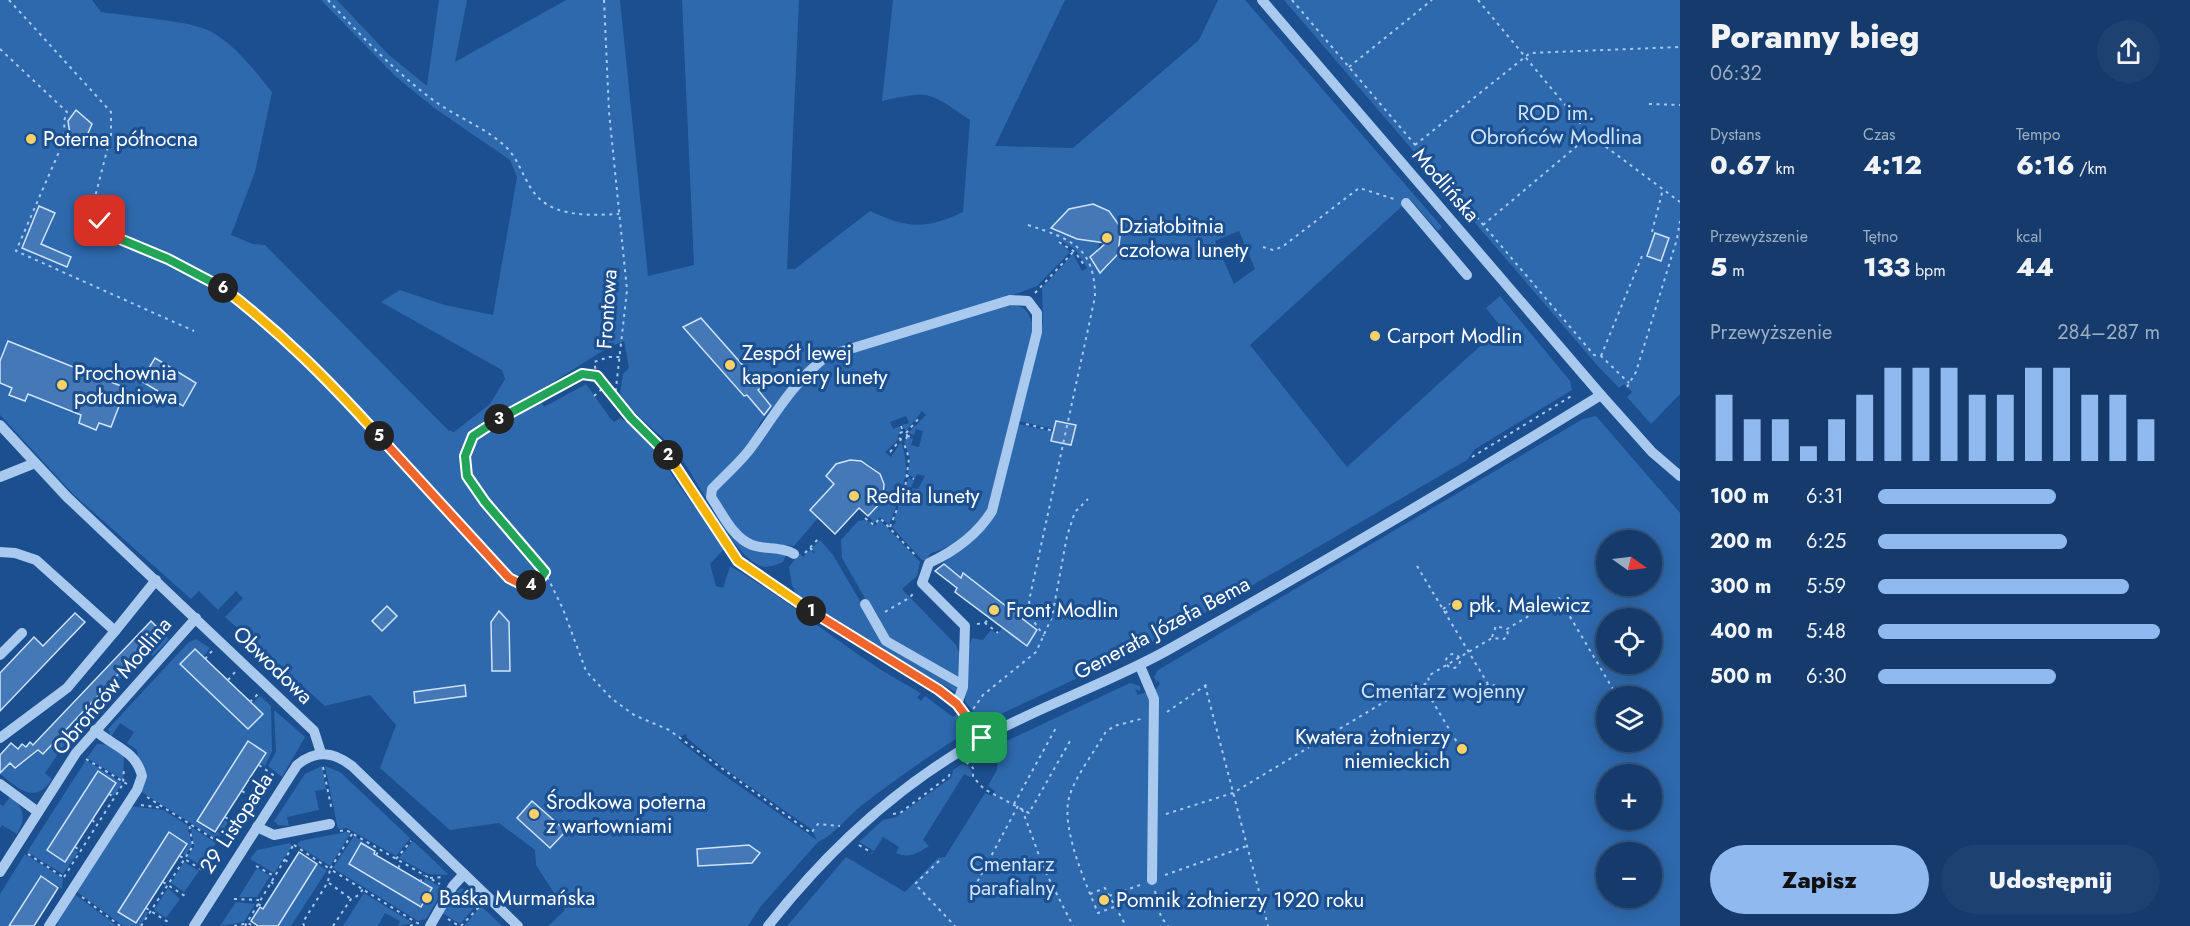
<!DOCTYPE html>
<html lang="pl">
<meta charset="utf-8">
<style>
:root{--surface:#143b6b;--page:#1d4271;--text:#f1f3f6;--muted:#9dadc1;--line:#33557e;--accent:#90b9f0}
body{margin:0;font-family:Jost,sans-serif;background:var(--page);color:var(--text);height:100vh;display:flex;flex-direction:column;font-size:22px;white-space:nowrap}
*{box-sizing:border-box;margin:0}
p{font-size:20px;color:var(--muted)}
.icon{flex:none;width:33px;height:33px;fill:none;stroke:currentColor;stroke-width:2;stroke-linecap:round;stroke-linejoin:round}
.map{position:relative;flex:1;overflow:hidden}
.details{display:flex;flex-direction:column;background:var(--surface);width:510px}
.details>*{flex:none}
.needle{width:39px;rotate:104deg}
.fabs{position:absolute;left:1596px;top:530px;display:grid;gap:12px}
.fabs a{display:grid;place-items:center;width:66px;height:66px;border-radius:50%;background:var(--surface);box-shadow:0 3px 15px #0003,0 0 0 2px var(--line);font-size:30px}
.pin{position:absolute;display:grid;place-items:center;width:51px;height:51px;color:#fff;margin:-26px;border-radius:12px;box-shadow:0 3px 9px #0006}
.km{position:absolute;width:30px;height:30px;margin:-15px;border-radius:50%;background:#222;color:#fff;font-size:16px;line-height:30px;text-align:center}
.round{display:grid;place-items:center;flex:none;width:63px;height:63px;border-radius:32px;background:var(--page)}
.head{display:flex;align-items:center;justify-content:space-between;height:102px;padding:0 30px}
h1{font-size:33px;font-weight:800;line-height:45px}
.metrics{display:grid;grid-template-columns:repeat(3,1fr);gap:9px;height:102px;padding:6px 30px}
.metrics div{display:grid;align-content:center}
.metrics b{font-size:26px;font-weight:800}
.metrics small{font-size:16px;font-weight:400}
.metrics p{font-size:16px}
.chart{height:168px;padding:12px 30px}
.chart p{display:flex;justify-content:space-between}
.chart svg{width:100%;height:108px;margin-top:6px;stroke:var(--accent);stroke-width:6}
.primary-button{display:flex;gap:12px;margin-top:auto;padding:12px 30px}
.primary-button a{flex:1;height:69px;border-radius:36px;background:var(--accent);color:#111;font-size:24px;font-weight:800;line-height:69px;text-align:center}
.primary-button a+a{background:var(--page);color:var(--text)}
ul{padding:0 30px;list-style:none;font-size:20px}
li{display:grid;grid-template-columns:96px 72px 1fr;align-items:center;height:45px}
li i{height:15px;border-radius:8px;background:var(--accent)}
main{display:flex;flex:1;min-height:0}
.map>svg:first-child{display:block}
.green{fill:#2e69ad;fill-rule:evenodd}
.building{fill:#4478b7;stroke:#cfe3fa;stroke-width:1.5}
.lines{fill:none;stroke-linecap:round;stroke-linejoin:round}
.path{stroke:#a9c9ee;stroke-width:2;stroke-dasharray:3 4.5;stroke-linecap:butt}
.minor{stroke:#a9c9ee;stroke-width:10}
.split-1-casing{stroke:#fff;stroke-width:12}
.split-2-casing{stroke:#fff;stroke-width:12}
.split-3-casing{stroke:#fff;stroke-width:12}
.split-4-casing{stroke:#fff;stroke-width:12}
.split-5-casing{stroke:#fff;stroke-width:12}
.split-6-casing{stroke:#fff;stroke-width:12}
.split-7-casing{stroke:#fff;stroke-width:12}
.split-1{stroke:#f0652b;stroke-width:8}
.split-2{stroke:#f5b400;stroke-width:8}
.split-3{stroke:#22a559;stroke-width:8}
.split-4{stroke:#22a559;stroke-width:8}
.split-5{stroke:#f0652b;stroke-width:8}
.split-6{stroke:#f5b400;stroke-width:8}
.split-7{stroke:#22a559;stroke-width:8}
.poi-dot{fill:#ffd166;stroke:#1b4f8f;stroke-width:2}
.labels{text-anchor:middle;stroke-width:6;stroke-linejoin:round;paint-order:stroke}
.park-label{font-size:21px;fill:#cfe3fa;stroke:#1b4f8f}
.poi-label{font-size:21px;fill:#fff;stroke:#1b4f8f;text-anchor:start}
.street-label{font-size:21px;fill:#fff;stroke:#1b4f8f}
</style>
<main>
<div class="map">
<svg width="1680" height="926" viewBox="0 0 1680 926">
<rect width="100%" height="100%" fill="#1b4f8f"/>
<!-- green -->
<g class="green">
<path d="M0 0H92L101 12C126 16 194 21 212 32 236 46 255 71 272 92L255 172 231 235 253 244 265 245 448 430 454 432 490 404 505 379 502 370 381 302 400 290 445 305 493 315 517 177 510 160 433 107 395 76 321 0H337L389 55 427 86 439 0H467L455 62 566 0H620L648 276 694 265 682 0H799L787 269H795L870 211C906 228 926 230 963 212L970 120C929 92 931 90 882 101L893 0H1065L995 146 1073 148 1199 40 1218 0H1245L1442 227 1438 231 1410 199 1250 345 1347 467 1501 327 1486 308 1500 296 1570 381 1572 390 1475 449 1467 460 1162 638 982 723 965 701 968 650 972 638 983 640 991 630 997 634 1002 628 1027 646 1036 630 963 574 961 578 943 563 984 529 1018 424 1054 432 1052 441 1071 445 1075 425 1056 421 1054 429 1019 421 1043 322 1042 288 1073 254 1082 271 1087 268 1075 249 1057 239 1070 252 1037 286 997 301 815 357 760 423 753 439 710 486 738 539 786 555 783 562C778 564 771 567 765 567 735 565 695 471 674 449 655 429 636 418 620 394L623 374 629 368 624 341 607 348 536 393 544 407 586 384 610 418 614 422 620 418C648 433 661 459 678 484 694 506 710 526 724 549L710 564 716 586 723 588 730 566C795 603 849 655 916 690L921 694 917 697 921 701 925 696 953 717 958 713 972 729C933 753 897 778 861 806 847 817 834 835 818 842L761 906 748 926H548L565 910 536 865 535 850 499 823 450 830 380 768 396 725 370 695 325 706 225 617 243 598 236 591 218 610 199 591 191 599 74 495 0 415ZM1088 204C1126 210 1130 253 1100 273L1090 257 1097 250 1100 242 1067 235 1051 228 1067 210ZM1239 231 1255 269 1234 284 1215 241ZM701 318 762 387 758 390 772 406 764 415 747 395 743 396 684 327ZM686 734 687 738 725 769 811 829 817 840 718 771 676 738ZM749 846 752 863 698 866V849Z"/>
<path d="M1284 0H1680V394L1651 424 1627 397 1632 392 1624 384 1619 388 1596 364Z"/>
<path d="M1007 304C1026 305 1028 311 1034 328L989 510C975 531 955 547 931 553L926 560H922L892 527 896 522 894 518 906 490 908 478 914 481 911 488 918 489 925 476 917 474 915 478 908 474 910 458 904 442 908 437 913 439 911 445 919 447 923 431 916 429 914 435 908 433 926 415 922 411 906 431 902 425 909 423 906 416 890 422 893 429 899 426 901 432 897 437 899 439 885 452 891 457 901 442C913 472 900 495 889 525L880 517 874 523 868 516C873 511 881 505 884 499 892 478 868 457 849 460 838 461 833 468 826 475L834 484 810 510 818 518 794 546C758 540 753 552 728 517 723 509 717 502 715 492L813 372 830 359Z"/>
<path d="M1596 416 1680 513V926H787L846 857 905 892 938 858 945 857 985 793 992 796 995 791 988 786 997 770 998 750 1002 743 1130 683 1140 686V691L1135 689 1138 695 1156 689 1160 684 1157 679V684L1154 677 1158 670 1583 419ZM1606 540H1652V585H1606ZM1606 618H1652V663H1606ZM1606 696H1652V741H1606ZM1606 774H1652V819H1606ZM1606 852H1652V897H1606Z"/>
<path d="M866 520 874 526 880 520 920 562 917 576 902 589 956 645 960 655V680L887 637 842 558 841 540 858 521Z"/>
<path d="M820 540 833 555 884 642 958 688 957 693 863 640 798 597 792 585 789 567 800 553 803 557 810 550 815 554 812 548Z"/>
<path d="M160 631 169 639 153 656 145 651 78 725 45 773 52 779C35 806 18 788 0 774V765L4 769 10 763H23L39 751 43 754Z"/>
<path d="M196 639 210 648 203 657 195 649 181 665 248 729 262 714 252 704 260 696 271 706 272 751 265 766 260 763 266 753 248 742 197 821 194 820 215 835 225 820 228 822 218 840 140 791 137 750 127 743 134 732 120 723 111 737 108 729 188 643Z"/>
<path d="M274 710 305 737 282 777 268 766 276 752Z"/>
<path d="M97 744 110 745 124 754 123 780 87 758Z"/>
<path d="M86 760 122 783 114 796 109 793 116 783 98 771 47 850 65 861 73 849 78 852 63 874 27 852Z"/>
<path d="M962 764 969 766 972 774 970 777 964 774 923 840 929 846C918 853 909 859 896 853L899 847 883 837 874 851 859 842 883 820 896 817 951 778 953 770Z"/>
<path d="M322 766 326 789 315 791 319 810 287 817 289 826 278 825 274 821 305 774Z"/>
<path d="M325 766 340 772 410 838 396 856 347 828 338 829Z"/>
<path d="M10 797C25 807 26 820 17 834L2 825 0 828V804L3 806Z"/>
<path d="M129 806 163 810 187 825 192 845 185 856 183 854 188 845 169 833 118 913 137 925 146 911 148 913 140 926H123L75 890Z"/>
<path d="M191 827 216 843 202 866 187 857 194 847Z"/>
<path d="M346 832 350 834 330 866 297 845 300 841Z"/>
<path d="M354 836 377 850 361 843 349 865 421 907 432 888 423 883 425 878 444 889 426 919 418 921 333 868Z"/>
<path d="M413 841 448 874 447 875 428 874 399 858Z"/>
<path d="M290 843 292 846 274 873 250 859 257 850Z"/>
<path d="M25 854 63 878 62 889 40 876 9 926H0V894Z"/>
<path d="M184 862 199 871 184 892 171 883Z"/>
<path d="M317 864 327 870 291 926H278Z"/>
<path d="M257 868 270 876 257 897H239Z"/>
<path d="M168 888 180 899 166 918 154 910Z"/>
<path d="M462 888 478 903 460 924 442 913 454 893Z"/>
<path d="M73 893 117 926H57L58 918Z"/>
<path d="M364 893 413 923 398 926 400 921 385 913 378 926H343Z"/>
<path d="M236 902 255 904 244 922 220 926Z"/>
<path d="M481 906 502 926H464Z"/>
</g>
<!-- building -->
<g class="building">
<path d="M76 110 92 124 82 147 71 141 68 121Z"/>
<path d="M1093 204 1109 211 1121 228 1118 254 1100 273 1090 257 1106 243 1077 239 1051 228 1069 209Z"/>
<path d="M39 206 55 213 41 244 71 257 67 267 22 248Z"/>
<path d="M1655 233 1669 238 1661 261 1647 256Z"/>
<path d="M701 318 762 387 758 390 771 406 764 415 747 395 744 396 683 327Z"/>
<path d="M8 341 126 388 111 427 99 423 96 430 79 423 81 415 28 394 25 401 9 395 12 388 0 383V361Z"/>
<path d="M155 358 196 383 183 406 141 381Z"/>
<path d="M1056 421 1076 425 1071 445 1051 441Z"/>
<path d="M850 460 861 461 880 474 884 484 883 500 868 516 859 508 835 534 810 510 834 484 826 476 836 464Z"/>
<path d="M944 564 961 578 963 573 1037 630 1027 646 955 592 957 588 935 571Z"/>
<path d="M387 606 397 616 382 631 372 621Z"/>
<path d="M499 611 509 622 510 671H492L491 622Z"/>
<path d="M75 613 85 622 0 711V673L34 637 43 646Z"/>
<path d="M151 621 160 630 43 754 38 750 15 768 10 763 0 773V755L11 743 18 749 22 744 26 747 30 742 33 745Z"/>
<path d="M195 649 263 714 248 729 180 664Z"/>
<path d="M465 685 466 696 415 703 414 692Z"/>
<path d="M248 741 266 753 215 832 197 821Z"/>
<path d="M98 771 116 783 65 862 47 850Z"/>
<path d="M532 801 566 831 550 848 517 818Z"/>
<path d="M169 832 187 844 136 923 118 912Z"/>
<path d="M361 843 375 851 374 854 432 888 421 907 349 864Z"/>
<path d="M749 845 760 853 752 863 698 866 697 849Z"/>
<path d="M299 852 317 864 278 926H258L251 921 260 907 263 909Z"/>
<path d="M41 876 58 888 51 899 34 926H9Z"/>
</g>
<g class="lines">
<!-- path -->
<g class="path">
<path d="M9 0 111 112V135L94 201 100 221 108 234 221 286 271 325 314 364 509 577 529 586 538 582 545 572"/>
<path d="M328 0C361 36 394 71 433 100 456 117 485 127 506 147 524 165 525 192 548 205 569 217 595 215 619 214"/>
<path d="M604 0 609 112 627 290 615 397"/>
<path d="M1292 0 1594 355 1601 356 1629 383"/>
<path d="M1478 0 1590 135 1680 202"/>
<path d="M0 49 67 112 64 121 65 138 16 251 194 331"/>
<path d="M1349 67 1432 0"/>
<path d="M1649 104 1680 105"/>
<path d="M1415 145 1530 53 1680 47"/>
<path d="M1028 225C1071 239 1095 247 1095 297L1029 601 1032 619 1044 636"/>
<path d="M1483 225 1590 135"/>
<path d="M1652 232 1663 189"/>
<path d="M1059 242 1075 252 1084 265"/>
<path d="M1263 247 1273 250 1282 247 1359 188 1394 199"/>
<path d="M1035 293 1074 251"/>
<path d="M1601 356 1642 256"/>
<path d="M597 376 594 362 609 357H620"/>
<path d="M1627 387 1636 372 1677 239 1680 221"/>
<path d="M594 396 605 386"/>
<path d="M615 398 621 396"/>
<path d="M1026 424 1054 431"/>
<path d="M901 426 903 431"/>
<circle cx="903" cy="436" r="4"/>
<path d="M906 433 920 417"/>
<path d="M907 436 913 437"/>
<path d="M890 452 901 439"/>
<path d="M1472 457 1573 395"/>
<path d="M906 475 914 479"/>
<path d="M698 500 675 464 631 418 597 376 582 373 473 436 465 456 467 476 485 502 545 572 563 609 586 671 611 698 634 715 669 730 811 833 818 824 840 826"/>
<path d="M865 518 874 525 880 518 917 557"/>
<path d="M890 527 905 489 909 458 903 441"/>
<path d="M722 538 738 561 753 573 777 586 864 646 946 695"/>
<path d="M810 548 815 552"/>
<path d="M805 553 819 538"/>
<path d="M1417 566 1488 684 1497 686 1495 696 1498 702"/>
<path d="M1443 609 1453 602"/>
<path d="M885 612 909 598 915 592"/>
<path d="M1445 613 1455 605"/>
<path d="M158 623 168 631"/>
<path d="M985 623 989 618"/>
<path d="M977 624 985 623 998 633"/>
<path d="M1492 637 1496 626 1507 629 1559 598 1617 696"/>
<circle cx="1453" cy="661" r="7"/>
<path d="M205 659 212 651"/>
<path d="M228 680 235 672"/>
<path d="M1488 684 1485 688 1486 693 1495 696"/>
<path d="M1205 685 1268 926"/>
<path d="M1424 687 1458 744"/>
<path d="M250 702 258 694"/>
<path d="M1167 712 1209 683"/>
<path d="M966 713 976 728"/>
<path d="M969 715 983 695 1036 652 1052 617 1067 536 1075 512 1088 499"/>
<path d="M1644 741 1648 748"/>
<path d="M86 759 127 784"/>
<path d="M966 762 973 768V777L984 789 1029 813 1070 741"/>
<path d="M259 765 276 777"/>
<path d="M323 767 332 811"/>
<path d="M242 791 254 799"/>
<path d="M109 794 115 798"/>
<path d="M147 797 228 848"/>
<path d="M1014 804 1057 726"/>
<path d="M141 805 162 808"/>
<path d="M1022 809 1044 869 1073 926"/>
<path d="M893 814 900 813 949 776 950 772"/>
<path d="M1166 814 1233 793 1414 684 1419 687 1429 682 1428 676 1492 638 1504 639 1508 635 1507 629"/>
<path d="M225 817 238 825"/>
<path d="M92 820 97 824"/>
<path d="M340 831 346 830 440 884"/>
<path d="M352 834 330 869 417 923"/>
<path d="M294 845 330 869 328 882 303 922 304 926"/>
<path d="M859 845 872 853"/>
<path d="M75 847 80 850"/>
<path d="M28 854 63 877"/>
<path d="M376 855 380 849"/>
<path d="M180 856 202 870"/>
<path d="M396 859 411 841"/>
<path d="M285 860 291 864"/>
<path d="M939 861 915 884 955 926"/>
<path d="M256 866 274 876"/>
<path d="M398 868 402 862"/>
<path d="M1165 875 1247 846"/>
<path d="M64 877 123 784 124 768"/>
<path d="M430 878 444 877"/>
<path d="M163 882 185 896"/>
<path d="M271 882 277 886"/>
<path d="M420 882 424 875"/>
<path d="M329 883 351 899"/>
<path d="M974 888 1018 806"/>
<path d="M1155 891 1161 917 1168 926"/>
<path d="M1090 894 1105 888 1126 926"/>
<path d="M1109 896 1140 885"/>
<path d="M82 897 120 926"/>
<path d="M234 899 259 900"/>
<path d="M258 904 264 907"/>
<path d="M1114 907 1098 913C1086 884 1061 829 1069 798 1074 778 1095 751 1105 733L1114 726 1141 719"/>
<path d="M146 908 168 922"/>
<path d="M448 919 459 926"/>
<path d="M141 926 193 846 189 824"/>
<path d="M234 926 248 923 253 926"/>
<path d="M245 926 294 844"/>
<path d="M333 926 351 899 359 895 363 889"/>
<path d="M410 926 419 923"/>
<path d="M461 926 480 906"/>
</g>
<!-- minor -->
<g class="minor">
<path d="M1262 0 1601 395 1652 452 1680 476"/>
<path d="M1406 203 1467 275"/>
<path d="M0 425 67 497 314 731 321 753"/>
<path d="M0 477 35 463"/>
<path d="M0 552 15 553 36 560 115 631 156 580"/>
<path d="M794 554C781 546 766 550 752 545 733 538 722 513 711 497L712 489C725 475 742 461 753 445 775 414 796 379 827 356L1010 300 1028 301 1037 313V332L992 511C977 535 955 551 929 563L922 583 965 626 963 687 957 704"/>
<path d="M865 604 886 641 963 685"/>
<path d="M0 655 22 633"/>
<path d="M1140 666 1154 699 1152 880"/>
<path d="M0 738 67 688 115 631"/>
<path d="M0 784 38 812"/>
<path d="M257 827 274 835 330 824"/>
<path d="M0 872 76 753 196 618"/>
<path d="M49 926 137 790 142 776C136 750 112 746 95 730"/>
<path d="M194 926 297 765C315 750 333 751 352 766L518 926"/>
<path d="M430 926 453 886 464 874"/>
<path d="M768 926C828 850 896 786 981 739 1040 706 1106 684 1166 651 1313 569 1458 483 1601 395"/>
</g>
</g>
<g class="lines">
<defs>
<path id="split-1" d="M811 611 939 690 957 704 982 738"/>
<path id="split-2" d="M668 455 738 561 811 611"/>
<path id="split-3" d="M499 419 582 374 597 376 631 418 668 455"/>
<path id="split-4" d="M499 419 473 436 465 456 467 476 485 502 545 572 538 582 531 585"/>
<path id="split-5" d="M379 436 509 578 521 584 531 585"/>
<path id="split-6" d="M223 288C284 335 328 380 379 436"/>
<path id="split-7" d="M100 221 108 234 168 259 223 288"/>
</defs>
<!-- split-1 casing -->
<use href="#split-1" class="split-1-casing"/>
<!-- split-2 casing -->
<use href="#split-2" class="split-2-casing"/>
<!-- split-3 casing -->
<use href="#split-3" class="split-3-casing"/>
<!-- split-4 casing -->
<use href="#split-4" class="split-4-casing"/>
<!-- split-5 casing -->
<use href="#split-5" class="split-5-casing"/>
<!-- split-6 casing -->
<use href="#split-6" class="split-6-casing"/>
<!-- split-7 casing -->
<use href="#split-7" class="split-7-casing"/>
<!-- split-1 -->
<use href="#split-1" class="split-1"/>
<!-- split-2 -->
<use href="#split-2" class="split-2"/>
<!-- split-3 -->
<use href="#split-3" class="split-3"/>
<!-- split-4 -->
<use href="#split-4" class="split-4"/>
<!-- split-5 -->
<use href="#split-5" class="split-5"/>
<!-- split-6 -->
<use href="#split-6" class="split-6"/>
<!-- split-7 -->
<use href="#split-7" class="split-7"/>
</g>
<!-- markers -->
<g class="poi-dot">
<circle cx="31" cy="139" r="6"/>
<circle cx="1107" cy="238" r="6"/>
<circle cx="1375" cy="336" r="6"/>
<circle cx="730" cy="365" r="6"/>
<circle cx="62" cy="385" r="6"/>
<circle cx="854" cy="496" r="6"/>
<circle cx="1457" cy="605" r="6"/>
<circle cx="994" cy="610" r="6"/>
<circle cx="1462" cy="749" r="6"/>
<circle cx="534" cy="814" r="6"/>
<circle cx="427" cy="898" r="6"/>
<circle cx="1104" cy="900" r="6"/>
</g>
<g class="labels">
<!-- park labels -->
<g class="park-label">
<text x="1556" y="120">ROD im.<tspan x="1556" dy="24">Obrońców Modlina</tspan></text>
<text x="1443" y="698">Cmentarz wojenny</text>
<text x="1012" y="871">Cmentarz<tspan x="1012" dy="24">parafialny</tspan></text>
</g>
<!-- poi labels -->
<g class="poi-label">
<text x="43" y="146">Poterna północna</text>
<text x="1119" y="233">Działobitnia<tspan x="1119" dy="24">czołowa lunety</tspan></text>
<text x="1387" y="343">Carport Modlin</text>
<text x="742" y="360">Zespół lewej<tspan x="742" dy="24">kaponiery lunety</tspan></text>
<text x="74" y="380">Prochownia<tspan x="74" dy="24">południowa</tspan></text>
<text x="866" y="503">Redita lunety</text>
<text x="1469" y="612">płk. Malewicz</text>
<text x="1006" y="617">Front Modlin</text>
<text x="1450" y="744" text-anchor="end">Kwatera żołnierzy<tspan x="1450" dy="24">niemieckich</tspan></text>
<text x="546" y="809">Środkowa poterna<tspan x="546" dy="24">z wartowniami</tspan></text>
<text x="439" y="905">Baśka Murmańska</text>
<text x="1116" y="907">Pomnik żołnierzy 1920 roku</text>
</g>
<!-- street labels -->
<g class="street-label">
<text transform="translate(1446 185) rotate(49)" y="7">Modlińska</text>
<text transform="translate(607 309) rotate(-86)" y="7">Frontowa</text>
<text transform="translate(1162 628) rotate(-28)" y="7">Generała Józefa Bema</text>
<text transform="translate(273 665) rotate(44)" y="7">Obwodowa</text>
<text transform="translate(112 686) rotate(-50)" y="7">Obrońców Modlina</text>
<text transform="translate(236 823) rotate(-57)" y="7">29 Listopada</text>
</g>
</g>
</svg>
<div class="fabs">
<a><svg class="needle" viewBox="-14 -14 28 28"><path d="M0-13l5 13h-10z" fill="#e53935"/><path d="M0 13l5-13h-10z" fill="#9dadc1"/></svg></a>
<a><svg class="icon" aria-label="locate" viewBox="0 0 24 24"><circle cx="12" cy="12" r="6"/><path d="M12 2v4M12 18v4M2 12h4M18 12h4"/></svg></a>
<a><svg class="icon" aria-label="layers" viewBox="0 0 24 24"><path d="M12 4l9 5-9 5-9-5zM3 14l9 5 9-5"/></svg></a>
<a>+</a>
<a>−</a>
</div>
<div class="pin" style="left:982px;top:738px;background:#1e9e55"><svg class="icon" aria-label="arrive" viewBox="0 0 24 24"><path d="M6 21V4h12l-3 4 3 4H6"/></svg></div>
<div class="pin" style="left:100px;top:221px;background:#d93025"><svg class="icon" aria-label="check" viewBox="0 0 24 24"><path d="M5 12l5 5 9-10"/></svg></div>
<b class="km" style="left:811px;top:611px">1</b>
<b class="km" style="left:668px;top:455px">2</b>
<b class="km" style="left:499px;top:419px">3</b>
<b class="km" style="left:531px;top:585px">4</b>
<b class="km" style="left:379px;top:436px">5</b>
<b class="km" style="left:223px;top:288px">6</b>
</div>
<section class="details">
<div class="head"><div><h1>Poranny bieg</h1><p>06:32</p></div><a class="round"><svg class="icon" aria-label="share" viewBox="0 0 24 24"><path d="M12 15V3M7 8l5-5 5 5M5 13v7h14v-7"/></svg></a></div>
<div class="metrics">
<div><p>Dystans</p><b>0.67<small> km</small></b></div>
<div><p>Czas</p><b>4:12</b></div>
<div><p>Tempo</p><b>6:16<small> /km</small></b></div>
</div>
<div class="metrics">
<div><p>Przewyższenie</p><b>5<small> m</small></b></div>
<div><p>Tętno</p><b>133<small> bpm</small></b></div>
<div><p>kcal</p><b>44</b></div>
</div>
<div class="chart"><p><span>Przewyższenie</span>284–287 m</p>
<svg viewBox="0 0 160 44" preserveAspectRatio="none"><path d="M5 44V17M15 44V27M25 44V27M35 44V38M45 44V27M55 44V17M65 44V6M75 44V6M85 44V6M95 44V17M105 44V17M115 44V6M125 44V6M135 44V17M145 44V17M155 44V27"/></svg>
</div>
<ul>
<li><b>100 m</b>6:31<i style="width:63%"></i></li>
<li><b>200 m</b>6:25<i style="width:67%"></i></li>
<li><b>300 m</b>5:59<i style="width:89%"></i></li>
<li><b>400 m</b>5:48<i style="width:100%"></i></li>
<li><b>500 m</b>6:30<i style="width:63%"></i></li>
</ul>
<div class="primary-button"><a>Zapisz</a><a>Udostępnij</a></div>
</section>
</main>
